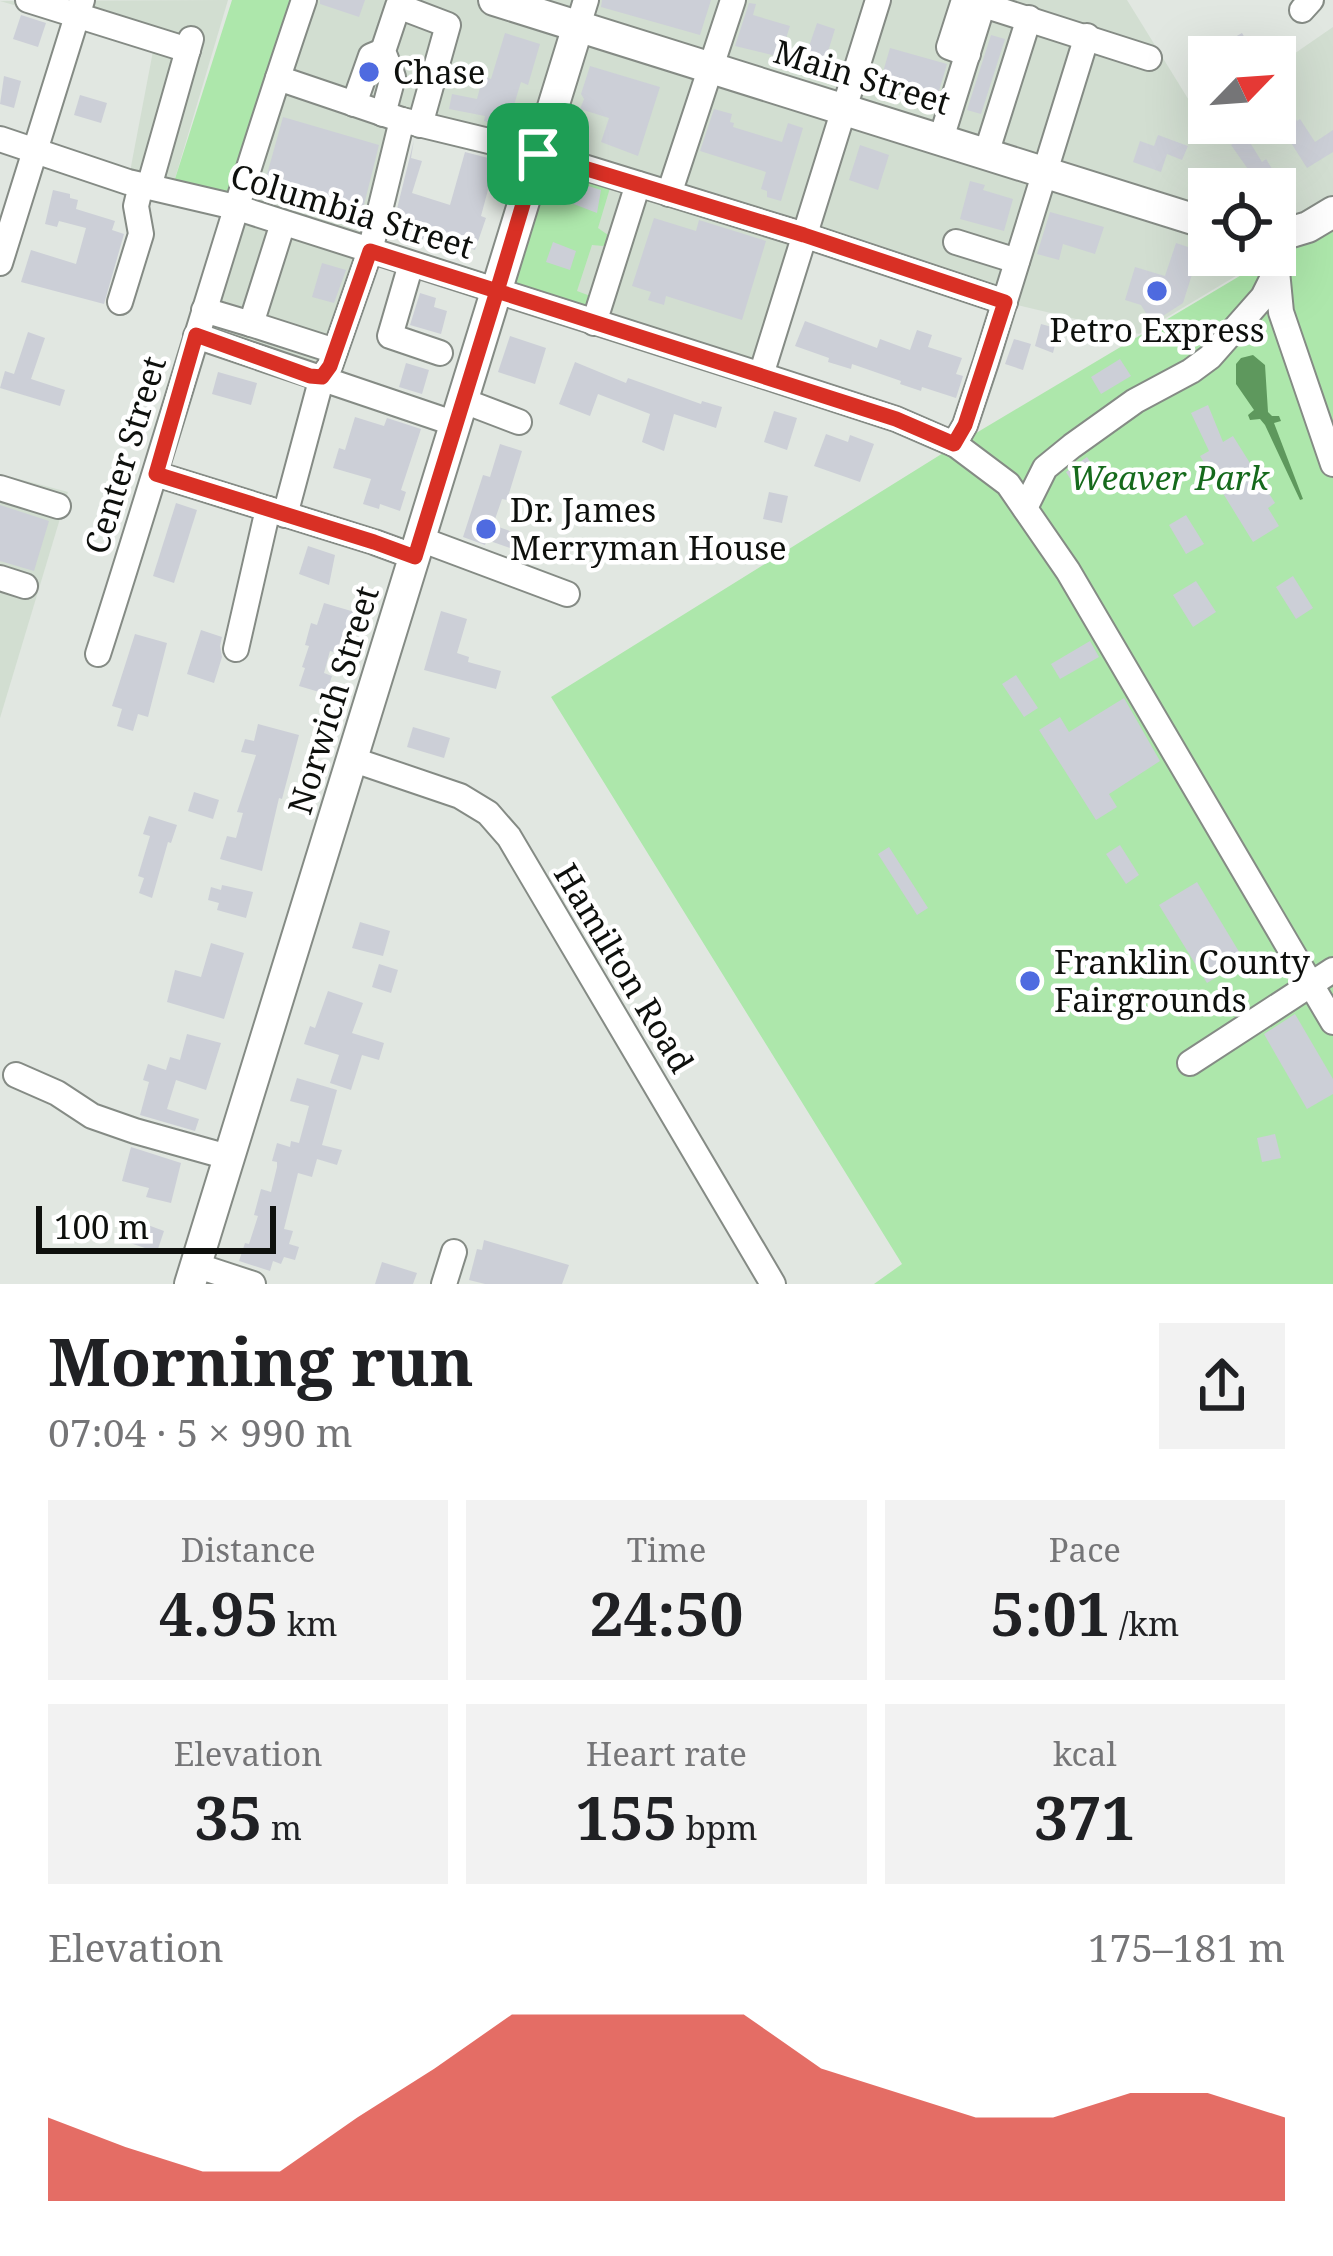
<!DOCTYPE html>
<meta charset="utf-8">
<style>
:root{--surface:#fff;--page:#f2f2f2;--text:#202124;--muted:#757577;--accent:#d93025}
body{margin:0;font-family:"Noto Serif",serif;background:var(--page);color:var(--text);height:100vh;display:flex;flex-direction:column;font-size:45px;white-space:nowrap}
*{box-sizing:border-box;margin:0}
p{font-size:39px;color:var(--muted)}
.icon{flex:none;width:66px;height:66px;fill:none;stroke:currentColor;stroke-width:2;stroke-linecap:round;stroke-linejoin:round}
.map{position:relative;height:1284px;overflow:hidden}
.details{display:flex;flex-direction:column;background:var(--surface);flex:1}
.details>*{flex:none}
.needle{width:78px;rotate:65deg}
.buttons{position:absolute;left:1188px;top:36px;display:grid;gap:24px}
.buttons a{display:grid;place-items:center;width:108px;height:108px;border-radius:0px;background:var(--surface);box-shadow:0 12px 48px #0002;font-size:60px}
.scale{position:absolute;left:36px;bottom:30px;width:240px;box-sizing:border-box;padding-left:12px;border:6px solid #0e100d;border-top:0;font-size:33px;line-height:42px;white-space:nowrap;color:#0e100d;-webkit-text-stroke:9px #fff;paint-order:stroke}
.pin{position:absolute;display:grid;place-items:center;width:102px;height:102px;color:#fff;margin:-51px;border-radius:24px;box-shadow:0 6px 18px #0006}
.round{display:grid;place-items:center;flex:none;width:126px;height:126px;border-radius:0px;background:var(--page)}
.head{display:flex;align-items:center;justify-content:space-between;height:204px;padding:0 48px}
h1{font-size:66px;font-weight:700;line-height:90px}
.metrics{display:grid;grid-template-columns:repeat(3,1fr);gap:18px;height:204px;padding:12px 48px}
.metrics div{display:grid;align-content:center;border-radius:0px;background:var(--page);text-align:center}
.metrics b{font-size:60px;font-weight:700}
.metrics small{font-size:33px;font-weight:400}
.metrics p{font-size:33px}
.chart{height:336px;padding:24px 48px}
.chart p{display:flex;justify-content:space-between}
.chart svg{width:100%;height:216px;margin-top:12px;fill:var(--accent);opacity:.7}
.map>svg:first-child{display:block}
.built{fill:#d2ded1}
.green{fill:#ade7ab}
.water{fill:#5e985d}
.building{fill:#cccfd7}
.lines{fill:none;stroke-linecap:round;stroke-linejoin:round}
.minor-casing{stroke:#858b85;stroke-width:28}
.major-casing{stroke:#858b85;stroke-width:34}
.minor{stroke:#fff;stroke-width:24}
.major{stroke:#fff;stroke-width:30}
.route-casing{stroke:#fff;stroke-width:24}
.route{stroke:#d93025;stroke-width:15}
.poi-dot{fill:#4f6be0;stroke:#fff;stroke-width:4.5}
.labels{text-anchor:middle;stroke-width:9;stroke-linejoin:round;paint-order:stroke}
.poi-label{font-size:33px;fill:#0e100d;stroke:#fff;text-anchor:start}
.street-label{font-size:33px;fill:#0e100d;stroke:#fff}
.park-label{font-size:33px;font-style:italic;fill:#166a1c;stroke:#fff}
</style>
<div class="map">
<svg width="1333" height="1284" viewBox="0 0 1333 1284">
<rect width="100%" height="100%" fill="#e1e7e1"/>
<!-- built -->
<g class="built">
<path d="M228 0 171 192 128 182 154 46 0 1Z"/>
<path d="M304 0H1127L1195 110 1209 103V123H1275V67L1333 27V343L1275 254V189H1209V255H1271L1139 334 1009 303 805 235 761 375 497 291 537 154 403 121 322 377 196 336Z"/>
<path d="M0 474 68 492 0 718Z"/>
</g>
<!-- green -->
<g class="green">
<path d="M232 0H290L271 59 274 64 267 72 262 88 265 91 232 196 174 182Z"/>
<path d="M548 167 560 168 563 174 610 188 598 228 608 235V242L603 246 592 245 577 291 593 297 587 309 516 285 513 280 519 254H525L546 180 542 175Z"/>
<path d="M1333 212V1284H874L902 1264 551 697 956 445 1275 255 1308 227Z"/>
</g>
<!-- water -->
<path class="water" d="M1253 355 1265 365 1268 412 1272 416H1279L1281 421 1274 423 1303 499 1300 500 1265 425 1260 419 1250 420 1248 415 1254 410 1236 384V364L1241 358Z"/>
<!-- building -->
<g class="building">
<path d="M320 0H365L359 17 320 4Z"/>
<path d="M602 0H711L700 35 601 7Z"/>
<path d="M749 3 756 4 753 15 790 26 780 57 735 46Z"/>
<path d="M21 15 46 23 38 47 13 39Z"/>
<path d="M817 23 835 29 822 71 803 64Z"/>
<path d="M505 33 540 44 528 85 521 82 507 128 484 121 485 116 449 109 452 94 477 99 483 76 491 79Z"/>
<path d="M1242 33 1246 40 1253 36 1263 52 1253 57H1228L1221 45Z"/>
<path d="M991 35 1005 39 981 114 967 110Z"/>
<path d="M890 48 947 64 936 101 898 89 896 94 878 89Z"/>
<path d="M590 66 660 87 638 156 601 142 609 118 580 109 584 99 581 94Z"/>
<path d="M4 76 21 81 14 108 0 104Z"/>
<path d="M80 95 107 103 101 123 74 115Z"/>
<path d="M714 109 732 114 730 122 734 123 733 127 782 142 788 123 803 128 781 201 767 197V191L761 189 766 172 700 151Z"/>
<path d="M283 117 379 145 363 209 266 178Z"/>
<path d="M1296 119 1297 121 1300 119 1315 142 1333 130V152L1307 168 1281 127Z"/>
<path d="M1158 135 1188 146 1182 160 1167 154 1161 172 1133 162 1140 141 1154 146Z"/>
<path d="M1246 136 1262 162 1266 159 1277 177 1262 189 1231 145Z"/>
<path d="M414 140 411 158 422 161 412 193 450 205 465 152 496 160 481 216 486 218 475 250 426 234 424 241 407 236 409 230 393 225Z"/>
<path d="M860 145 889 155 878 190 849 180Z"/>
<path d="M563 178 601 190 597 213 558 198Z"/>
<path d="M970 181 985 185 983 190 1013 199 1004 231 960 219Z"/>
<path d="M53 190 70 194V198L78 200 76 209 115 221 112 230 124 234 104 304 21 282 31 250 76 264 86 228 59 221 57 227 45 224Z"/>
<path d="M1050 212 1104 227 1095 254 1063 244 1059 260 1037 254Z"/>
<path d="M654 218 696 231 699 220 766 241 742 320 666 296 664 305 648 300 651 292 632 286Z"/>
<path d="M553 242 576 251 570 270 546 262Z"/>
<path d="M1176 243 1224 259 1219 276 1194 268 1183 303 1152 323 1141 305 1125 300 1135 267 1165 276Z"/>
<path d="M322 263 346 270 334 303 312 297Z"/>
<path d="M420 293 436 298 434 307 447 311 441 334 410 325Z"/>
<path d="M805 321 877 348 880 339 910 350 917 330 932 335 928 347 962 358 956 374 963 376 956 398 922 387 921 391 900 384 901 381 852 364 851 369 828 362 829 358 795 346Z"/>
<path d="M1041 324 1059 329 1053 353 1035 346Z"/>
<path d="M28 332 45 338 31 379 65 390 60 406 0 388 5 371 14 374Z"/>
<path d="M510 336 546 348 535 384 498 372Z"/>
<path d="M1014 339 1031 344 1023 370 1005 364Z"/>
<path d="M1120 359 1131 376 1101 394 1091 377Z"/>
<path d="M575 362 626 383 628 378 701 404 702 401 722 407 716 428 674 414 664 451 642 442 650 414 598 394 590 416 559 404Z"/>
<path d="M406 363 429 370 422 394 399 387Z"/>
<path d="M218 372 257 383 251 405 212 394Z"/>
<path d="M1208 405 1223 442 1233 436 1275 503 1268 508 1279 526 1253 542 1200 456 1209 451 1191 413Z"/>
<path d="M774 411 797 418 787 450 764 442Z"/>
<path d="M355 417 384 426 387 418 421 429 401 490 406 492 400 511 380 504 379 509 363 504 371 479 333 468 339 448 345 450Z"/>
<path d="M826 434 848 442 850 435 874 444 860 482 814 466Z"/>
<path d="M500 444 522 451 507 500 502 499 493 525 518 534 513 549 487 540 485 545 463 537 483 475 490 477Z"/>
<path d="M1087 457 1098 474 1076 488 1066 472Z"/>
<path d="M769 492 788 496 782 523 763 519Z"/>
<path d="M176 503 197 510 174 583 153 576Z"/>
<path d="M0 505 49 521 34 571 0 561Z"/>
<path d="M1186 515 1204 544 1186 554 1169 525Z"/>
<path d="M308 546 335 555 329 585 299 574Z"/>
<path d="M1293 576 1313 608 1296 619 1276 587Z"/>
<path d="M1196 581 1216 612 1193 627 1173 595Z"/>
<path d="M324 603 358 613 348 656 330 651 324 673 332 676 326 694 299 686 305 668 302 667 309 646 305 645 311 623 317 625Z"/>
<path d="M441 611 467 619 457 653 469 657 468 662 501 671 496 689 424 670Z"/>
<path d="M201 630 222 637 220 646 222 657 214 683 187 674Z"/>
<path d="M135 634 167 643 148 717 138 714 133 731 117 726 122 709 112 706Z"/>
<path d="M1090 641 1099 657 1060 679 1051 664Z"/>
<path d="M1016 675 1038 708 1024 717 1002 684Z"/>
<path d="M1124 698 1160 761 1109 794 1117 807 1096 820 1039 730 1060 717 1069 732Z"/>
<path d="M258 724 299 735 282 799 279 798 262 871 220 859 227 836 236 838 243 813 237 812 256 755 241 752 245 739 254 741Z"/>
<path d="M413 727 450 738 444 758 407 747Z"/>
<path d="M194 792 219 800 213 819 188 811Z"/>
<path d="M149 816 177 825 171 843 168 842 152 898 139 893 144 878 138 876 150 836 143 834Z"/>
<path d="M1120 845 1139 875 1126 884 1106 854Z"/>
<path d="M889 847 928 908 917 915 878 854Z"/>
<path d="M1197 882 1244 960 1207 983 1159 905Z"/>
<path d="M222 885 253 892 246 918 217 910 219 903 208 900 211 887 221 890Z"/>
<path d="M360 922 390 931 383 956 352 948Z"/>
<path d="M211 943 244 953 224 1019 167 1002 175 970 201 977Z"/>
<path d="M379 964 398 970 391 993 372 987Z"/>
<path d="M328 991 363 1003 352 1033 384 1043 379 1060 362 1055 351 1090 330 1083 339 1055 304 1044 310 1026 315 1028Z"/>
<path d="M1295 1014 1333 1079V1094L1307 1109 1264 1034Z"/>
<path d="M187 1034 221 1043 206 1090 176 1080 167 1109 199 1119 195 1131 140 1115 149 1082 143 1080 148 1064 166 1070 170 1057 180 1060Z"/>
<path d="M297 1078 337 1090 322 1145 342 1150 337 1165 317 1159 312 1177 298 1173 284 1229 293 1231 289 1244 299 1247 295 1260 284 1257 281 1264 273 1261 270 1271 239 1261 245 1243 249 1244 258 1216 254 1215 261 1189 271 1192 277 1167V1162L272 1161 277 1143 290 1147 291 1141 299 1143 309 1106 290 1101Z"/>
<path d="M1275 1134 1281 1158 1262 1162 1257 1138Z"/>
<path d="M131 1147 181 1163 171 1203 146 1197 149 1188 122 1181Z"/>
<path d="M137 1221 164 1231 157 1252 130 1243Z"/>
<path d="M484 1240 569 1265 562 1284H485L469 1280 477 1249 482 1250Z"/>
<path d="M382 1262 417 1273 413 1284H375Z"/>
</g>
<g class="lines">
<defs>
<g id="minor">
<path d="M28 0 188 50"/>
<path d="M964 0 949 47 968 54"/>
<path d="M968 0 1149 58"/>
<path d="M1302 10 1311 0"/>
<path d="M578 26 586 0"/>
<path d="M278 78 402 120 538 153 804 235 1005 302"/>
<path d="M354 104 371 56 383 51"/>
<path d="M383 114 393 77 383 51 398 6 448 25 420 125"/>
<path d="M0 139 128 182 235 207 761 375 896 419 956 445 1008 484 1068 571 1333 1022"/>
<path d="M941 139 983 4"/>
<path d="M986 154 1029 18"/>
<path d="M149 187 191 39"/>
<path d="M669 194 733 0"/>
<path d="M283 223 251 324 335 351"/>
<path d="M956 242 1017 261"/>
<path d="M0 263 82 0"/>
<path d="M411 264 390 336 440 353"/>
<path d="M1277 271 1281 312 1333 464"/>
<path d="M120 302 141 234 136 206 141 185"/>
<path d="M204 310 251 324"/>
<path d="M594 323 638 184"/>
<path d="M196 336 456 424"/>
<path d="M761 375 878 0"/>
<path d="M464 401 519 422"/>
<path d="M954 444 965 425 986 362 1087 36"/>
<path d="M156 474 374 542 415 557"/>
<path d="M0 488 58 506"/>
<path d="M1025 508 1045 468 1072 446 1135 401 1191 371 1210 357 1263 297 1277 269"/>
<path d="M285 515 322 377 330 366 370 251 402 120"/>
<path d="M420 539 567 594"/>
<path d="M0 578 25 586"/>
<path d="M236 649 268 509"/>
<path d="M98 654C168 437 230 217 304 0"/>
<path d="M354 760 460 796 488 813 509 837 773 1284"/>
<path d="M1190 1063 1333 970"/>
<path d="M16 1075 57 1093 92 1116 135 1131 228 1157"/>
<path d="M195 1265 253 1284"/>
<path d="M444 1284 454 1252"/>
</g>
<g id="major">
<path d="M494 0 1209 224"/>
<path d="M1275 237 1308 227 1333 212"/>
<path d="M190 1284 578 26"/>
</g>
</defs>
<!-- minor casing -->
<use href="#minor" class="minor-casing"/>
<!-- major casing -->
<use href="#major" class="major-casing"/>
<!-- minor -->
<use href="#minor" class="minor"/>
<!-- major -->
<use href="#major" class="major"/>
</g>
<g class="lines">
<defs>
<path id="route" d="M538 154 497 291 370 251 330 366 322 377 310 376 196 335 156 474 374 542 415 557 497 291 896 419 954 444 965 425 1005 302 804 235 538 154"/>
</defs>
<!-- route casing -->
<use href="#route" class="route-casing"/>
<!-- route -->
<use href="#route" class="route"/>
</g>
<!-- markers -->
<g class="poi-dot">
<circle cx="369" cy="72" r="12"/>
<circle cx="1157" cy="291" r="12"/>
<circle cx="486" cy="529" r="12"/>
<circle cx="1030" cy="981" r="12"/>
</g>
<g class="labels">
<!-- poi labels -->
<g class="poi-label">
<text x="393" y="84">Chase</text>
<text x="1157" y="342" text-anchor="middle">Petro Express</text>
<text x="510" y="522">Dr. James<tspan x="510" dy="38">Merryman House</tspan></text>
<text x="1054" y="974">Franklin County<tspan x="1054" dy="38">Fairgrounds</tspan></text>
</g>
<!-- street labels -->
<g class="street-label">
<text transform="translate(862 77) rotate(17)" y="12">Main Street</text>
<text transform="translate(352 211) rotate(17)" y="12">Columbia Street</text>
<text transform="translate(125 455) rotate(-73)" y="12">Center Street</text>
<text transform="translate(333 700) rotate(-73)" y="12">Norwich Street</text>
<text transform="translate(624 968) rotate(59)" y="12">Hamilton Road</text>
</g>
<!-- park labels -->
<g class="park-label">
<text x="1169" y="490">Weaver Park</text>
</g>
</g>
</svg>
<div class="buttons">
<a><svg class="needle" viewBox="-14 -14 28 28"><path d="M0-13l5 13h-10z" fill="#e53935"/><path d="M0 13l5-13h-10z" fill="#757577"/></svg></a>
<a><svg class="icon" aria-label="locate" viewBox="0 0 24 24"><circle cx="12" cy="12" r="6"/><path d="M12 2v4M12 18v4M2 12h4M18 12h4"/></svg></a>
</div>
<div class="scale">100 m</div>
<div class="pin" style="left:538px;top:154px;background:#1e9e55"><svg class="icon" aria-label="arrive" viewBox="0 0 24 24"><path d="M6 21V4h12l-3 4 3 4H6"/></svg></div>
</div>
<section class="details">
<div class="head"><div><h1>Morning run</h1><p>07:04 · 5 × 990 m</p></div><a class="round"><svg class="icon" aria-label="share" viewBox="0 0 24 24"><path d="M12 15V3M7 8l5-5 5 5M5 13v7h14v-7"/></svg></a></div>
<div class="metrics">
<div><p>Distance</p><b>4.95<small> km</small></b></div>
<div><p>Time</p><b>24:50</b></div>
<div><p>Pace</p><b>5:01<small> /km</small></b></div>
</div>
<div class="metrics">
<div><p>Elevation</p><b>35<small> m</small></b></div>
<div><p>Heart rate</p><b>155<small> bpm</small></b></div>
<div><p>kcal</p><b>371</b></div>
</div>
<div class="chart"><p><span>Elevation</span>175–181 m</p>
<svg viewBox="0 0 160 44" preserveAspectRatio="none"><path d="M0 44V27L10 33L20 38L30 38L40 27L50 17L60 6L70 6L80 6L90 6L100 17L110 22L120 27L130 27L140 22L150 22L160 27V44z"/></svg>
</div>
</section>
